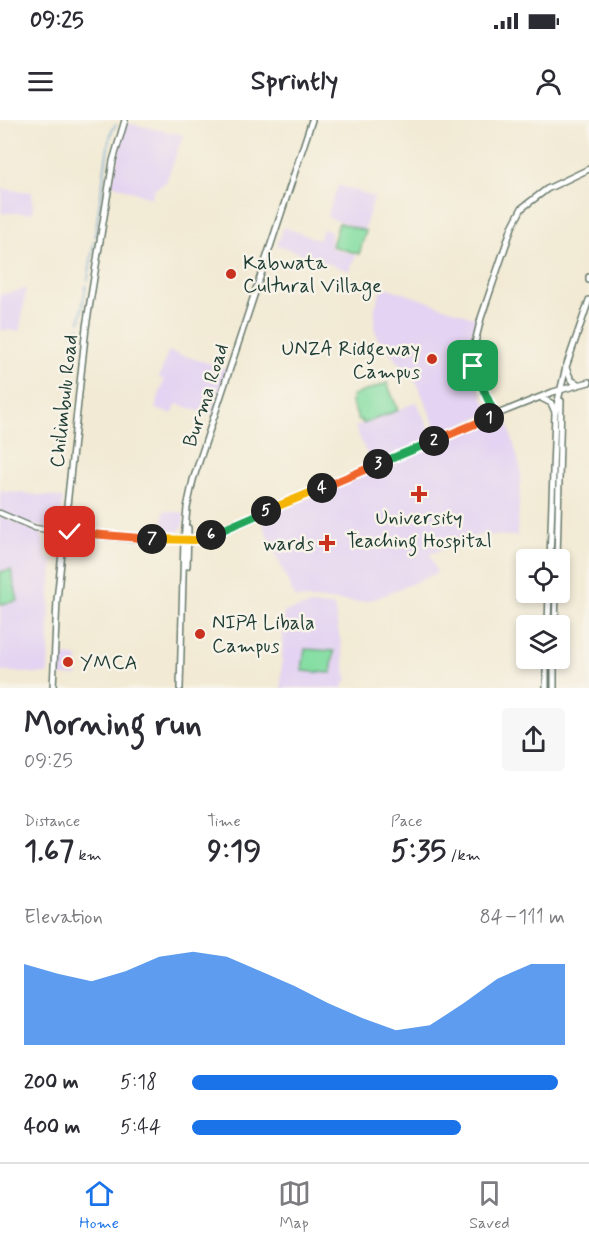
<!DOCTYPE html>
<meta charset="utf-8">
<style>
:root{--surface:#fff;--page:#f7f7f7;--text:#2b2b33;--muted:#7c7c81;--line:#e1e1e2;--accent:#1a73e8}
body{margin:0;font-family:Mynerve,sans-serif;background:var(--page);color:var(--text);height:100vh;display:flex;flex-direction:column;font-size:22px;white-space:nowrap}
*{box-sizing:border-box;margin:0}
p{font-size:20px;color:var(--muted)}
.icon{flex:none;width:33px;height:33px;fill:none;stroke:currentColor;stroke-width:2;stroke-linecap:round;stroke-linejoin:round}
.map{position:relative;height:568px;overflow:hidden}
.side{display:flex;flex-direction:column;background:var(--surface);flex:1}
.side>*{flex:none}
.fabs{position:absolute;left:516px;top:429px;display:grid;gap:12px}
.fabs a{display:grid;place-items:center;width:54px;height:54px;border-radius:6px;background:var(--surface);box-shadow:0 3px 9px #0003;font-size:30px}
.pin{position:absolute;display:grid;place-items:center;width:51px;height:51px;color:#fff;margin:-26px;border-radius:12px;box-shadow:0 3px 9px #0006}
.km{position:absolute;width:30px;height:30px;margin:-15px;border-radius:50%;background:#222;color:#fff;font-size:16px;line-height:30px;text-align:center}
.round{display:grid;place-items:center;flex:none;width:63px;height:63px;border-radius:6px;background:var(--page)}
.summary{display:flex;align-items:center;justify-content:space-between;height:102px;padding:0 24px}
h1{font-size:33px;font-weight:700;line-height:45px}
.figures{display:grid;grid-template-columns:repeat(3,1fr);gap:9px;height:102px;padding:6px 24px}
.figures div{display:grid;align-content:center}
.figures b{font-size:30px;font-weight:700}
.figures small{font-size:16px;font-weight:400}
.figures p{font-size:16px}
.chart{height:168px;padding:12px 24px}
.chart p{display:flex;justify-content:space-between}
.chart svg{width:100%;height:108px;margin-top:6px;fill:var(--accent);opacity:.7}
ul{padding:0 24px;list-style:none;font-size:20px}
li{display:grid;grid-template-columns:96px 72px 1fr;align-items:center;height:45px}
li i{height:15px;border-radius:8px;background:var(--accent)}
.status{display:flex;justify-content:space-between;align-items:center;height:42px;padding:0 30px;background:var(--surface);direction:ltr}
.status svg{height:16px;fill:currentColor}
header{display:flex;justify-content:space-between;align-items:center;height:78px;padding:0 24px;background:var(--surface);font-size:27px;font-weight:700}
.dock{display:flex;justify-content:space-around;align-items:center;height:84px;border-top:2px solid var(--line);background:var(--surface);font-size:16px;color:var(--muted)}
.dock a{display:grid;justify-items:center;gap:3px}
.dock .active{color:var(--accent)}
.map>svg:first-child{display:block}
.built{fill:#e4d3f2}
.green{fill:#85dea3;stroke:#528e6c;stroke-width:1.5}
.lines{fill:none;stroke-linecap:round;stroke-linejoin:round}
.stream{stroke:#5da1d2;stroke-width:1.5}
.tertiary-casing{stroke:#697a6c;stroke-width:7}
.secondary-casing{stroke:#697a6c;stroke-width:8}
.tertiary{stroke:#fff;stroke-width:4.5}
.secondary{stroke:#fff;stroke-width:5}
.split-1-casing{stroke:#fff;stroke-width:12}
.split-2-casing{stroke:#fff;stroke-width:12}
.split-3-casing{stroke:#fff;stroke-width:12}
.split-4-casing{stroke:#fff;stroke-width:12}
.split-5-casing{stroke:#fff;stroke-width:12}
.split-6-casing{stroke:#fff;stroke-width:12}
.split-7-casing{stroke:#fff;stroke-width:12}
.split-8-casing{stroke:#fff;stroke-width:12}
.split-9-casing{stroke:#fff;stroke-width:12}
.split-1{stroke:#22a559;stroke-width:8}
.split-2{stroke:#f0652b;stroke-width:8}
.split-3{stroke:#22a559;stroke-width:8}
.split-4{stroke:#f0652b;stroke-width:8}
.split-5{stroke:#f5b400;stroke-width:8}
.split-6{stroke:#22a559;stroke-width:8}
.split-7{stroke:#f5b400;stroke-width:8}
.split-8{stroke:#f0652b;stroke-width:8}
.split-9{stroke:#f5b400;stroke-width:8}
.poi-dot{fill:#c8321e;stroke:#f7f3e8;stroke-width:2}
.labels{text-anchor:middle;stroke-width:5;stroke-linejoin:round;paint-order:stroke}
.poi-label{font-size:20px;fill:#1f3d34;stroke:#f7f3e8;text-anchor:start}
.street-label{font-size:20px;fill:#1f3d34;stroke:#f7f3e8}
</style>
<div class="status"><b>09:25</b><svg viewBox="0 0 49 12"><path d="M0 12V9h3v3zM5 12V6h3v6zM10 12V3h3v9zM15 12V0h3v12zM26 1h20v11H26zM47 4h2v5h-2z"/></svg></div>
<header><svg class="icon" aria-label="menu" viewBox="0 0 24 24"><path d="M4 6h16M4 12h16M4 18h16"/></svg>Sprintly<svg class="icon" aria-label="person" viewBox="0 0 24 24"><circle cx="12" cy="8" r="4"/><path d="M4 21q1-7 8-7t8 7"/></svg></header>
<div class="map">
<svg width="589" height="568" viewBox="0 0 589 568">
<rect width="100%" height="100%" fill="#f7f3e8"/>
<filter id="ink" filterUnits="userSpaceOnUse"><feTurbulence type="fractalNoise" baseFrequency=".0167" numOctaves="2"/><feDisplacementMap in="SourceGraphic" scale="12" xChannelSelector="R" yChannelSelector="G"/><feConvolveMatrix kernelMatrix="1 2 1 2 8 2 1 2 1" color-interpolation-filters="sRGB"/></filter>
<filter id="wash" filterUnits="userSpaceOnUse"><feTurbulence type="fractalNoise" baseFrequency=".008" numOctaves="4" result="noise"/><feDisplacementMap in="SourceGraphic" scale="24" xChannelSelector="R" yChannelSelector="G"/><feGaussianBlur stdDeviation="1.35" result="paint"/><feColorMatrix in="noise" values="0 0 0 0 0 0 0 0 0 0 0 0 0 0 0 0 0 1.4 0 .05"/><feComposite in="paint" operator="in"/></filter>
<g filter="url(#wash)">
<rect width="100%" height="100%" fill="#f2ead4"/>
<!-- built -->
<g class="built">
<path d="M126 3 183 15 166 62 154 69 151 78 112 64Z"/>
<path d="M338 65 374 77 364 110 327 97Z"/>
<path d="M2 69 32 72 33 93H1Z"/>
<path d="M283 107 319 120 323 109 331 112V128L356 135 349 151 277 125Z"/>
<path d="M383 166 476 198 466 233 469 246 490 293 438 314 418 265 378 219 374 207 375 187Z"/>
<path d="M26 169 20 211 0 210V175Z"/>
<path d="M168 231 228 249 212 295 177 284 172 294 155 289 164 260 159 258Z"/>
<path d="M417 282 432 316 430 319 371 343 355 307Z"/>
<path d="M506 296 521 350 517 416 479 415 430 434 437 453 377 478 360 482 295 478 260 398Z"/>
<path d="M0 371 57 377 63 379 60 410 29 405 0 391Z"/>
<path d="M164 391 184 393 183 405 176 414 162 413Z"/>
<path d="M0 395 42 414 47 439 53 440 50 469 48 554 0 551Z"/>
<path d="M311 485 334 486 347 559 342 568H281L284 492Z"/>
<path d="M59 536 78 537 77 556H58Z"/>
</g>
<!-- green -->
<g class="green">
<path d="M339 103 366 111 359 134 332 126Z"/>
<path d="M387 263 398 290 363 304 362 300 359 301 351 281 353 280 352 276Z"/>
<path d="M11 450 18 481 0 484V452Z"/>
<path d="M305 529 334 531 331 553 302 551Z"/>
</g>
<g class="lines">
<!-- stream -->
<g class="stream">
<path d="M110 18 112 10 116 5"/>
<path d="M95 116 109 20"/>
<path d="M88 160 94 121"/>
<path d="M80 202 86 166"/>
<path d="M78 215 79 207"/>
</g>
</g>
</g>
<g filter="url(#ink)">
<g class="lines">
<defs>
<path id="tertiary" d="M0 393 35 408 61 412"/>
<g id="secondary">
<path d="M589 157V160"/>
<path d="M566 248 571 260 578 264"/>
<path d="M543 279 551 283 555 292"/>
<path d="M496 297 473 246V231L481 198 512 107 522 88 547 69 589 49"/>
<path d="M61 412 133 419H201L495 295 553 272 589 262"/>
<path d="M550 440 555 293 566 247 589 180"/>
<path d="M557 440 561 281"/>
<path d="M187 446 188 408"/>
<path d="M548 506 549 472"/>
<path d="M555 506 556 472"/>
<path d="M53 568 57 480 86 207 113 41 125 0"/>
<path d="M180 568 184 420 187 388 193 360 312 0"/>
<path d="M546 568V538"/>
<path d="M554 568V538"/>
</g>
</defs>
<!-- tertiary casing -->
<use href="#tertiary" class="tertiary-casing"/>
<!-- secondary casing -->
<use href="#secondary" class="secondary-casing"/>
<!-- tertiary -->
<use href="#tertiary" class="tertiary"/>
<!-- secondary -->
<use href="#secondary" class="secondary"/>
</g>
</g>
<g class="lines" filter="url(#ink)">
<defs>
<path id="split-1" d="M473 246 495 295 489 298"/>
<path id="split-2" d="M434 321 489 298"/>
<path id="split-3" d="M378 344 434 321"/>
<path id="split-4" d="M322 368 378 344"/>
<path id="split-5" d="M266 391 322 368"/>
<path id="split-6" d="M211 415 266 391"/>
<path id="split-7" d="M152 419 195 420 211 415"/>
<path id="split-8" d="M91 414 152 419"/>
<path id="split-9" d="M70 412 91 414"/>
</defs>
<!-- split-1 casing -->
<use href="#split-1" class="split-1-casing"/>
<!-- split-2 casing -->
<use href="#split-2" class="split-2-casing"/>
<!-- split-3 casing -->
<use href="#split-3" class="split-3-casing"/>
<!-- split-4 casing -->
<use href="#split-4" class="split-4-casing"/>
<!-- split-5 casing -->
<use href="#split-5" class="split-5-casing"/>
<!-- split-6 casing -->
<use href="#split-6" class="split-6-casing"/>
<!-- split-7 casing -->
<use href="#split-7" class="split-7-casing"/>
<!-- split-8 casing -->
<use href="#split-8" class="split-8-casing"/>
<!-- split-9 casing -->
<use href="#split-9" class="split-9-casing"/>
<!-- split-1 -->
<use href="#split-1" class="split-1"/>
<!-- split-2 -->
<use href="#split-2" class="split-2"/>
<!-- split-3 -->
<use href="#split-3" class="split-3"/>
<!-- split-4 -->
<use href="#split-4" class="split-4"/>
<!-- split-5 -->
<use href="#split-5" class="split-5"/>
<!-- split-6 -->
<use href="#split-6" class="split-6"/>
<!-- split-7 -->
<use href="#split-7" class="split-7"/>
<!-- split-8 -->
<use href="#split-8" class="split-8"/>
<!-- split-9 -->
<use href="#split-9" class="split-9"/>
</g>
<!-- markers -->
<g class="poi-dot">
<circle cx="231" cy="154" r="6"/>
<circle cx="432" cy="239" r="6"/>
<path d="M416 365h6v6h6v6h-6v6h-6v-6h-6v-6h6z"/>
<path d="M324 414h6v6h6v6h-6v6h-6v-6h-6v-6h6z"/>
<circle cx="200" cy="514" r="6"/>
<circle cx="68" cy="542" r="6"/>
</g>
<g class="labels">
<!-- poi labels -->
<g class="poi-label">
<text x="243" y="149">Kabwata<tspan x="243" dy="23">Cultural Village</tspan></text>
<text x="420" y="235" text-anchor="end">UNZA Ridgeway<tspan x="420" dy="23">Campus</tspan></text>
<text x="419" y="404" text-anchor="middle">University<tspan x="419" dy="23">Teaching Hospital</tspan></text>
<text x="314" y="430" text-anchor="end">wards</text>
<text x="212" y="509">NIPA Libala<tspan x="212" dy="23">Campus</tspan></text>
<text x="80" y="549">YMCA</text>
</g>
<!-- street labels -->
<g class="street-label">
<text transform="translate(205 275) rotate(-72)" y="7">Burma Road</text>
<text transform="translate(63 281) rotate(-84)" y="7">Chilimbulu Road</text>
</g>
</g>
</svg>
<div class="fabs">
<a><svg class="icon" aria-label="locate" viewBox="0 0 24 24"><circle cx="12" cy="12" r="6"/><path d="M12 2v4M12 18v4M2 12h4M18 12h4"/></svg></a>
<a><svg class="icon" aria-label="layers" viewBox="0 0 24 24"><path d="M12 4l9 5-9 5-9-5zM3 14l9 5 9-5"/></svg></a>
</div>
<div class="pin" style="left:473px;top:246px;background:#1e9e55"><svg class="icon" aria-label="arrive" viewBox="0 0 24 24"><path d="M6 21V4h12l-3 4 3 4H6"/></svg></div>
<div class="pin" style="left:70px;top:412px;background:#d93025"><svg class="icon" aria-label="check" viewBox="0 0 24 24"><path d="M5 12l5 5 9-10"/></svg></div>
<b class="km" style="left:489px;top:298px">1</b>
<b class="km" style="left:434px;top:321px">2</b>
<b class="km" style="left:378px;top:344px">3</b>
<b class="km" style="left:322px;top:368px">4</b>
<b class="km" style="left:266px;top:391px">5</b>
<b class="km" style="left:211px;top:415px">6</b>
<b class="km" style="left:152px;top:419px">7</b>
</div>
<section class="side">
<div class="summary"><div><h1>Morning run</h1><p>09:25</p></div><a class="round"><svg class="icon" aria-label="share" viewBox="0 0 24 24"><path d="M12 15V3M7 8l5-5 5 5M5 13v7h14v-7"/></svg></a></div>
<div class="figures">
<div><p>Distance</p><b>1.67<small> km</small></b></div>
<div><p>Time</p><b>9:19</b></div>
<div><p>Pace</p><b>5:35<small> /km</small></b></div>
</div>
<div class="chart"><p><span>Elevation</span>84–111 m</p>
<svg viewBox="0 0 160 44" preserveAspectRatio="none"><path d="M0 44V11L10 15L20 18L30 14L40 8L50 6L60 8L70 14L80 20L90 27L100 33L110 38L120 36L130 27L140 17L150 11L160 11V44z"/></svg>
</div>
<ul>
<li><b>200 m</b>5:18<i style="width:98%"></i></li>
<li><b>400 m</b>5:44<i style="width:72%"></i></li>
</ul>
</section>
<nav class="dock">
<a class="active"><svg class="icon" aria-label="home" viewBox="0 0 24 24"><path d="M3 11l9-7 9 7M6 9v11h12V9"/></svg>Home</a>
<a><svg class="icon" aria-label="map" viewBox="0 0 24 24"><path d="M3 6l6-2 6 2 6-2v14l-6 2-6-2-6 2zM9 4v14M15 6v14"/></svg>Map</a>
<a><svg class="icon" aria-label="saved" viewBox="0 0 24 24"><path d="M7 4h10v16l-5-4-5 4z"/></svg>Saved</a>
</nav>
